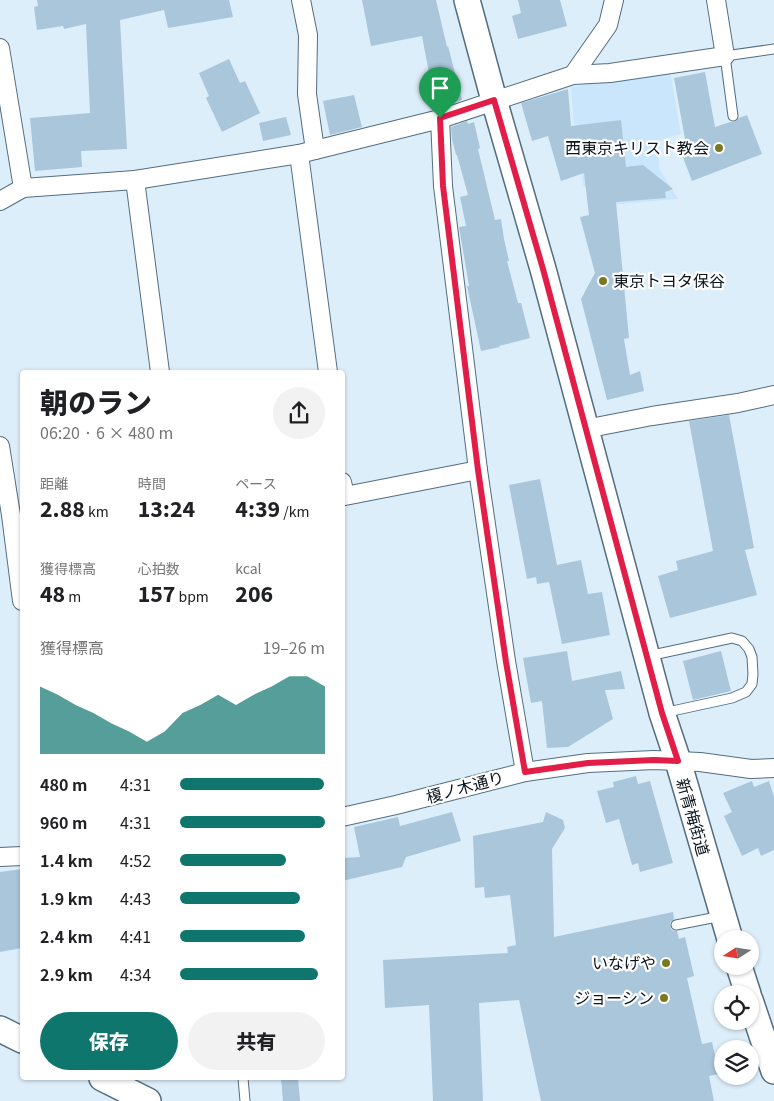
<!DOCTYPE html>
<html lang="ja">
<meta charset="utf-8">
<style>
:root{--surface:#fff;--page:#f2f2f2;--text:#202124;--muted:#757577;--accent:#0f766e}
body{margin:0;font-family:Georgia,"Noto Sans JP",serif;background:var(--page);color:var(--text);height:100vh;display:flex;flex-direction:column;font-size:19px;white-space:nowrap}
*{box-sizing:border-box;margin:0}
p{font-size:16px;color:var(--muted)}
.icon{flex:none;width:28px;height:28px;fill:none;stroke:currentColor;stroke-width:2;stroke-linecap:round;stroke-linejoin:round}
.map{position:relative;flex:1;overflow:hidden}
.panel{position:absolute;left:20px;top:370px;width:325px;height:710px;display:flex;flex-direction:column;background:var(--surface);border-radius:5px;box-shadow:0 1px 4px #0004}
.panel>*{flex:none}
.needle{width:32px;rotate:258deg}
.fabs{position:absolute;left:714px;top:930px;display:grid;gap:10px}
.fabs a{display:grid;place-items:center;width:45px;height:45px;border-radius:50%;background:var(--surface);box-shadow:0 1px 4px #0004;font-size:25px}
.pin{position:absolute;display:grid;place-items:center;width:42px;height:42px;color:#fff;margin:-51px -21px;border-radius:50% 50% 50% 0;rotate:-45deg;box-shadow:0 0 5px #0007}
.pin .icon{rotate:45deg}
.round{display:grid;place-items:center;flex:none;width:52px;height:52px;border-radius:26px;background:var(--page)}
.head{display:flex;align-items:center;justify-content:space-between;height:85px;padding:0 20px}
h1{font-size:28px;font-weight:800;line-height:38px}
.metrics{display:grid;grid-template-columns:repeat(3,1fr);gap:8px;height:85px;padding:5px 20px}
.metrics div{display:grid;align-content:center}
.metrics b{font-size:21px;font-weight:800}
.metrics small{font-size:14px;font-weight:400}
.metrics p{font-size:14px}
.chart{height:140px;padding:10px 20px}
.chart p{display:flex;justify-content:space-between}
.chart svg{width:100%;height:90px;margin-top:5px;fill:var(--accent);opacity:.7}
.button{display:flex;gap:10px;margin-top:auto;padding:10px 20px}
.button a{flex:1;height:58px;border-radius:30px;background:var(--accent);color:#fff;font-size:20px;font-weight:800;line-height:58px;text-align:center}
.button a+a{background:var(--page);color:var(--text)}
ul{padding:0 20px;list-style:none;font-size:16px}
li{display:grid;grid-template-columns:80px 60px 1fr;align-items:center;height:38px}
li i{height:12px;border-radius:6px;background:var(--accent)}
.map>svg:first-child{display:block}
.built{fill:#cae6fc}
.building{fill:#aac6db}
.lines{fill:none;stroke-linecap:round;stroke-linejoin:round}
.service-casing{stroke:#536d80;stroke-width:11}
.minor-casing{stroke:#536d80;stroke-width:20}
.secondary-casing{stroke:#536d80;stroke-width:28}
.service{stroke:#fff;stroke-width:9}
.minor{stroke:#fff;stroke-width:18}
.secondary{stroke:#fff;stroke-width:25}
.route-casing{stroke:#fff;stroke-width:10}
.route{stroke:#e11d48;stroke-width:6}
.poi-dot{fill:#797920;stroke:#fff;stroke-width:2}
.labels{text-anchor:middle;stroke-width:4.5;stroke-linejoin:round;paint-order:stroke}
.poi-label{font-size:16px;fill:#0a141c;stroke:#fff;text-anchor:end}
.street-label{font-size:16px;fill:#0a141c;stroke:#fff}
</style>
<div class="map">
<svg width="774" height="1101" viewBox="0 0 774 1101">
<rect width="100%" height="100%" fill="#ddeefb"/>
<!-- built -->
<path class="built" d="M670 71 681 134 657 141 659 168 678 199 595 206 588 188 583 185 577 124 574 125 571 87Z"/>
<!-- building -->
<g class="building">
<path d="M37 0H229L233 17 168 28 164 10 120 20 127 149 81 151 82 167 35 171 30 118 90 113 86 24 64 29 63 26 37 30 34 7 38 6Z"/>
<path d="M362 0H436L447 47 448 46 462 100 436 109 428 74 429 73 422 36 371 46Z"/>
<path d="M518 0H560L567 26 518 39 512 16 521 13Z"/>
<path d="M229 59 240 83 245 81 260 113 222 132 206 98 209 96 199 73Z"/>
<path d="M705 72 715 127 730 122H734L739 118 747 115 762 154 692 181 677 142 685 139 674 78Z"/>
<path d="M568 89 571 126 621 120 626 167 643 165 673 189 665 192 666 198 616 202 629 338 624 339 630 375 640 371 644 391 607 400 581 299 595 273 580 217 589 215 584 173 561 181 548 136 532 141 521 103Z"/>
<path d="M354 95 362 127 330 135 323 101Z"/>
<path d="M286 117 291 135 263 141 259 123Z"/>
<path d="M467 121 468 124 474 122 480 148 478 149 495 220 501 219 504 239 509 261H507L518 303H521L530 338 499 346 500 347 481 351 467 286H469L459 227 466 226 460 197 468 195 457 155H456L452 139 451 127Z"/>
<path d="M729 415 754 548 745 550 757 595 670 618 658 576 678 570 676 561 713 551 689 421Z"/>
<path d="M540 479 557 565 581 560 588 594 602 592 610 635 562 644 549 582 537 584 536 577 527 579 509 485Z"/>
<path d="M567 651 572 681 621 671 625 689 605 690 613 719 568 747 547 748 542 701 531 703 523 658Z"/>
<path d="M721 651 731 691 693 700 683 661Z"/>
<path d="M636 776 638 784 650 781 673 863 640 872 638 863 632 865 619 819 606 823 597 791 614 787 613 782Z"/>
<path d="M752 781 754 787 769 781 774 797V850L761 856 758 848 742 856 724 816 732 812 723 793Z"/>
<path d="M452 812 461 841 406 857 402 867 342 881V858L360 857 354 827 398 817 400 826Z"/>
<path d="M546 812 563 820 565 828 552 849 554 937 673 912 674 919 670 923 671 929 674 931H677L679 939 685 937 694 976 687 978 702 1044 712 1042 719 1074 709 1076 714 1101H541L519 1000 479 1003 483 1101H433L429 1005 385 1008 383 960 508 953 507 947 516 945 510 895 485 898 484 887 475 888 473 836 543 822Z"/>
<path d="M22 869V948L0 952V872Z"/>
<path d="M281 1078H298L300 1101H283Z"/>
</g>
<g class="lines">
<defs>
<g id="service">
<path d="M733 116 725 56 774 49"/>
<path d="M648 656 732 638 742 641 749 649 752 657 753 674 752 684 746 692 732 698 663 713"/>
<path d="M676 925 722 916"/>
<path d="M243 1078 245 1101"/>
</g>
<g id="minor">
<path d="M301 0 308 35 307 94 315 150"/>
<path d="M0 48 23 188"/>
<path d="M573 75 608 25 614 0"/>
<path d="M440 119 443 186 478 470 506 661 525 772"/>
<path d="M299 154 328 372"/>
<path d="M135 180 160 372"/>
<path d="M0 201 23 188 135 180 299 154 440 119 573 75 610 73 725 56 716 0"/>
<path d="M585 429 652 416 738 403 774 395"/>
<path d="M0 446 11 515 22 601"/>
<path d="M342 482 345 496 478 470"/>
<path d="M342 817 396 805 525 772 588 763 654 760 700 762 751 769 774 768"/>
<path d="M0 857 22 856"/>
</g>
<g id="secondary">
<path d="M467 0 494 100 543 269 662 713 678 761 730 939"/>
<path d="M739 966 748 994"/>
<path d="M750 1000 774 1071"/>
<path d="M0 1029 22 1040"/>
<path d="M102 1078 148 1101"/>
</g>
</defs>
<!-- service casing -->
<use href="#service" class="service-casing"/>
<!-- minor casing -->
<use href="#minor" class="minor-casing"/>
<!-- secondary casing -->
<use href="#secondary" class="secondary-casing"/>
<!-- service -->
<use href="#service" class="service"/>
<!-- minor -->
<use href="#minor" class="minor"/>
<!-- secondary -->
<use href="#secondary" class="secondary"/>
</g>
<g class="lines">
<defs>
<path id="route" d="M494 100 543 269 662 713 678 761 654 760 588 763 525 772 506 662 478 470 443 186 440 118Z"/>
</defs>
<!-- route casing -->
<use href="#route" class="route-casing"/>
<!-- route -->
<use href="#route" class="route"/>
</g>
<!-- markers -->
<g class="poi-dot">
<circle cx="719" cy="148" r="5"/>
<circle cx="603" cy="281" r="5"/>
<circle cx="666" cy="963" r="5"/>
<circle cx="664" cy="998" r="5"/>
</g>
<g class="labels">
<!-- poi labels -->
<g class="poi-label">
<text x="709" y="154">西東京キリスト教会</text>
<text x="613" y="287" text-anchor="start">東京トヨタ保谷</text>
<text x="656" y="969">いなげや</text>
<text x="654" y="1004">ジョーシン</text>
</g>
<!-- street labels -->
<g class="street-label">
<text transform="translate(465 787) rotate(-15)" y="6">榎ノ木通り</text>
<text transform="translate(693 817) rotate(74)" y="6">新青梅街道</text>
</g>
</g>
</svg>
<div class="fabs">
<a><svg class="needle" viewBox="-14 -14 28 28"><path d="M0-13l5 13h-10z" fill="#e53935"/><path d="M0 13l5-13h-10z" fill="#757577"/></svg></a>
<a><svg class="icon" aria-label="locate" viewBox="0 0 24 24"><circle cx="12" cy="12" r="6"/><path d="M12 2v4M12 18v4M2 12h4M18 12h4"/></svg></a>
<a><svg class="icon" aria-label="layers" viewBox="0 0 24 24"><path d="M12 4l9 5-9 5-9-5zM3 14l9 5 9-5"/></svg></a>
</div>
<div class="pin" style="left:440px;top:118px;background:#1e9e55"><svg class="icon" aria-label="arrive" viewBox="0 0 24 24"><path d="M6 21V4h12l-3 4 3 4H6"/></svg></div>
<section class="panel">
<div class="head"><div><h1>朝のラン</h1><p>06:20 · 6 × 480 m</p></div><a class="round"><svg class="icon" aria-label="share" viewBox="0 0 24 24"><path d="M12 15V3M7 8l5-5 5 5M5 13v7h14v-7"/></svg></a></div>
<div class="metrics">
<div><p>距離</p><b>2.88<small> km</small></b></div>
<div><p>時間</p><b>13:24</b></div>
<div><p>ペース</p><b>4:39<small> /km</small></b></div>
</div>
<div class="metrics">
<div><p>獲得標高</p><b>48<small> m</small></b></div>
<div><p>心拍数</p><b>157<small> bpm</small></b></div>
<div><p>kcal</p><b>206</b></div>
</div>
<div class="chart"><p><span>獲得標高</span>19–26 m</p>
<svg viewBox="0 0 160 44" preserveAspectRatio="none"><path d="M0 44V11L10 15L20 20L30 24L40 29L50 33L60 38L70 33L80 24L90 20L100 15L110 20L120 15L130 11L140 6L150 6L160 11V44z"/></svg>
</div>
<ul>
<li><b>480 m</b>4:31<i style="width:99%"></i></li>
<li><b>960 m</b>4:31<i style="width:100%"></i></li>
<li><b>1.4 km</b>4:52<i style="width:73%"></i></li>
<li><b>1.9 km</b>4:43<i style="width:83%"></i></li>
<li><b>2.4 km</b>4:41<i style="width:86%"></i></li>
<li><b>2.9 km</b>4:34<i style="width:95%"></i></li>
</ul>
<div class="button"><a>保存</a><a>共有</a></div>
</section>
</div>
